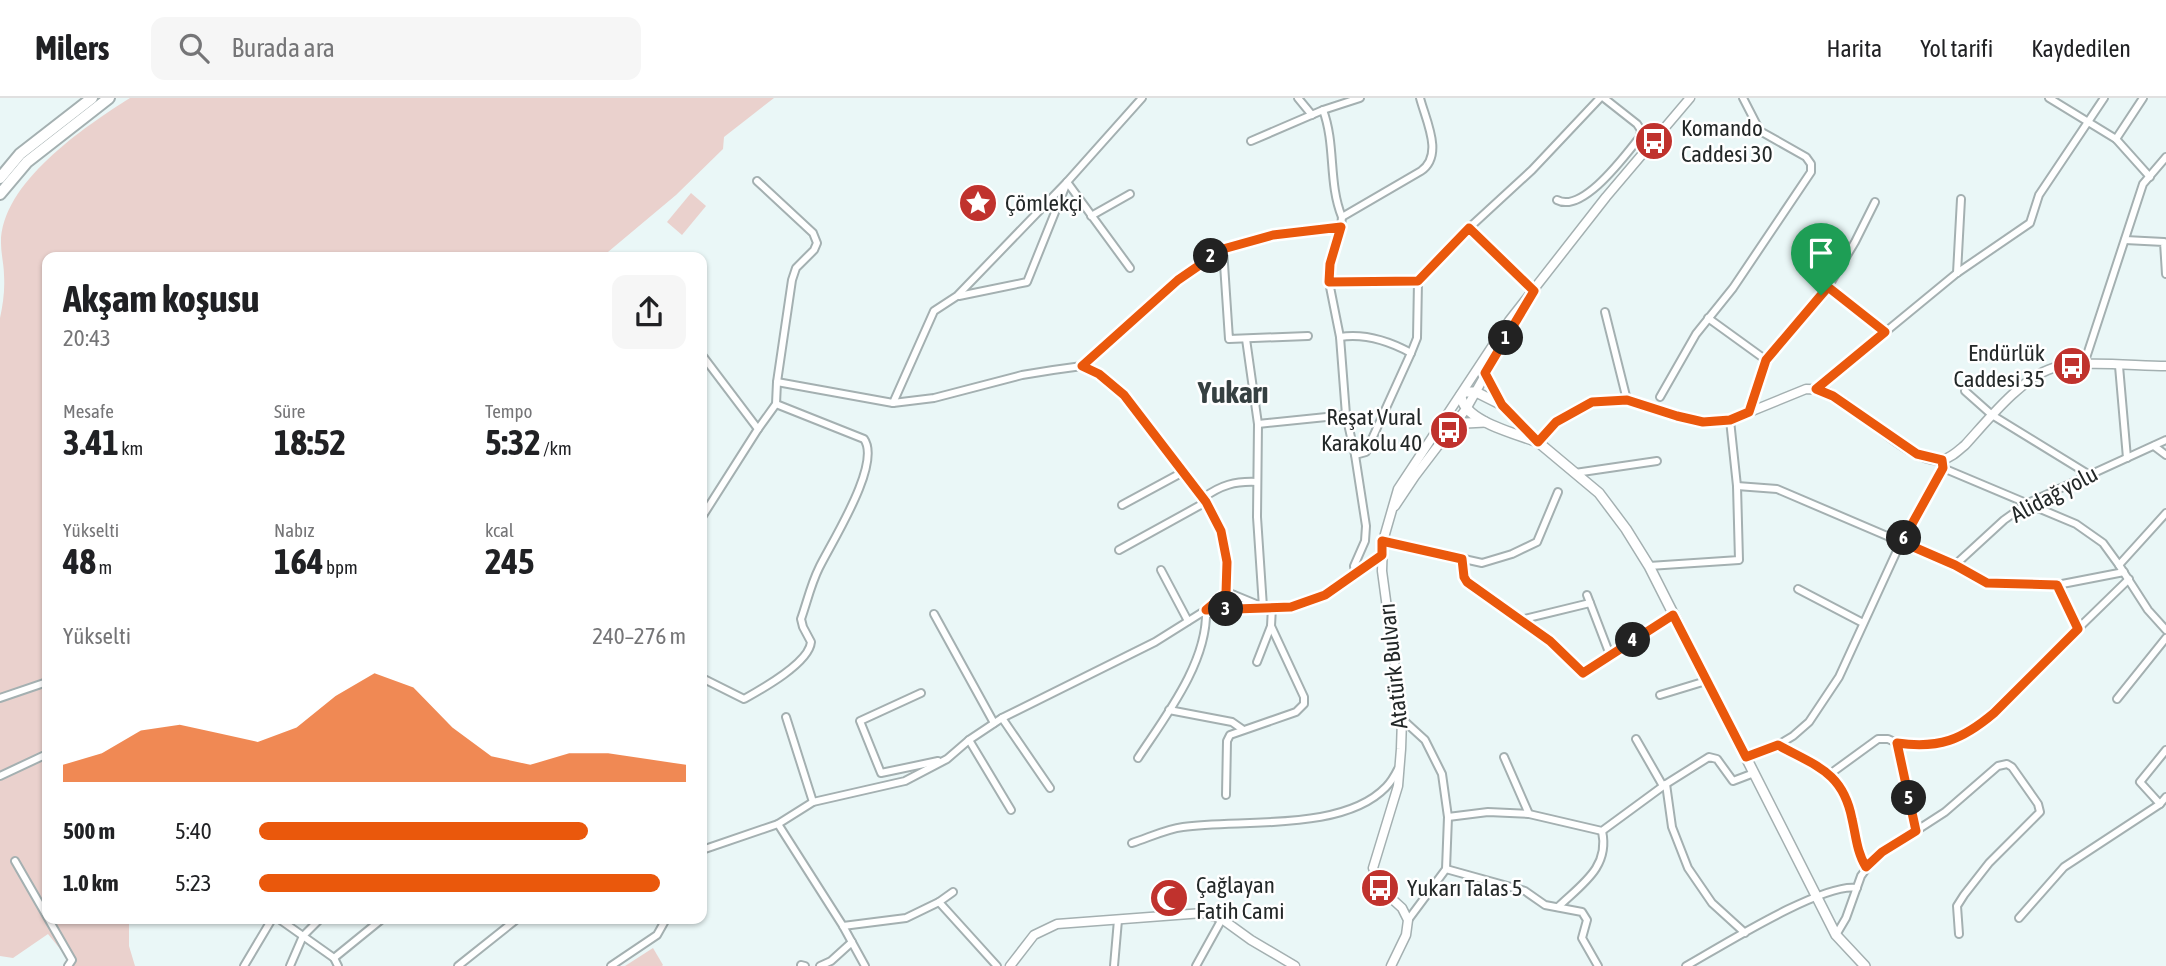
<!DOCTYPE html>
<html lang="tr">
<meta charset="utf-8">
<style>
:root{--surface:#fff;--page:#f6f6f6;--text:#202124;--muted:#757577;--line:#e0e0e0;--accent:#ea580c}
body{margin:0;font-family:"Asap Condensed",sans-serif;background:var(--page);color:var(--text);height:100vh;display:flex;flex-direction:column;font-size:26px;white-space:nowrap}
*{box-sizing:border-box;margin:0}
p{font-size:23px;color:var(--muted)}
.icon{flex:none;width:38px;height:38px;fill:none;stroke:currentColor;stroke-width:2;stroke-linecap:round;stroke-linejoin:round}
.map{position:relative;flex:1;overflow:hidden}
.details{position:absolute;left:42px;top:154px;width:665px;height:672px;display:flex;flex-direction:column;background:var(--surface);border-radius:14px;box-shadow:0 2px 5px #0004}
.details>*{flex:none}
.pin{position:absolute;display:grid;place-items:center;width:60px;height:60px;color:#fff;margin:-72px -30px;border-radius:50% 50% 50% 0;rotate:-45deg;box-shadow:0 0 7px #0007}
.pin .icon{rotate:45deg}
.km{position:absolute;width:35px;height:35px;margin:-18px;border-radius:50%;background:#222;color:#fff;font-size:19px;line-height:35px;text-align:center}
.round{display:grid;place-items:center;flex:none;width:74px;height:74px;border-radius:14px;background:var(--page)}
.headline{display:flex;align-items:center;justify-content:space-between;height:119px;padding:0 21px}
h1{font-size:38px;font-weight:700;line-height:52px}
.stats{display:grid;grid-template-columns:repeat(3,1fr);gap:10px;height:119px;padding:7px 21px}
.stats div{display:grid;align-content:center}
.stats b{font-size:35px;font-weight:700}
.stats small{font-size:19px;font-weight:400}
.stats p{font-size:19px}
.chart{height:196px;padding:14px 21px}
.chart p{display:flex;justify-content:space-between}
.chart svg{width:100%;height:126px;margin-top:7px;fill:var(--accent);opacity:.7}
ul{padding:0 21px;list-style:none;font-size:23px}
li{display:grid;grid-template-columns:112px 84px 1fr;align-items:center;height:52px}
li i{height:18px;border-radius:9px;background:var(--accent)}
header{display:flex;align-items:center;gap:42px;box-sizing:border-box;height:98px;padding:0 35px;background:var(--surface);border-bottom:2px solid var(--line)}
header strong{font-size:33px}
nav{display:flex;gap:38px;margin-inline-start:auto;font-size:24px}
.search{width:490px;height:63px;background:var(--page);display:flex;align-items:center;gap:18px;box-sizing:border-box;padding:0 24px;border-radius:14px;color:var(--muted);font-size:26px}
.map>svg:first-child{display:block}
.green{fill:#ead1cd}
.lines{fill:none;stroke-linecap:round;stroke-linejoin:round}
.minor-casing{stroke:#a4b0b1;stroke-width:10}
.tertiary-casing{stroke:#a4b0b1;stroke-width:11}
.secondary-casing{stroke:#a4b0b1;stroke-width:12}
.primary-casing{stroke:#a4b0b1;stroke-width:14}
.minor{stroke:#fff;stroke-width:6}
.tertiary{stroke:#fff;stroke-width:8}
.secondary{stroke:#fff;stroke-width:9}
.primary{stroke:#fff;stroke-width:10}
.route-casing{stroke:#fff;stroke-width:14}
.route{stroke:#ea580c;stroke-width:9}
.labels{text-anchor:middle;stroke-width:5;stroke-linejoin:round;paint-order:stroke}
.poi-label{font-size:23px;fill:#232828;stroke:#fff;text-anchor:start}
.street-label{font-size:23px;fill:#232828;stroke:#fff}
.district-label{font-size:30px;font-weight:bold;fill:#364041;stroke:#fff}
</style>
<header>
<strong>Milers</strong>
<div class="search"><svg class="icon" aria-label="search" viewBox="0 0 24 24"><circle cx="10" cy="10" r="6"/><path d="M15 15l6 6"/></svg>Burada ara</div>
<nav><a>Harita</a><a>Yol tarifi</a><a>Kaydedilen</a></nav>
</header>
<div class="map">
<svg width="2166" height="868" viewBox="0 0 2166 868">
<rect width="100%" height="100%" fill="#eaf7f7"/>
<!-- green -->
<g class="green">
<path d="M130 0H774L724 39 723 51 676 97 602 159H47V821H129V848L135 868H74L48 836 13 860 0 858V220C3 206 5 192 4 177 4 167 1 156 1 145 1 85 84 29 130 0Z"/>
<path d="M691 95 706 108 682 137 667 124Z"/>
<path d="M653 850 663 867 662 868H625Z"/>
</g>
<g class="lines">
<defs>
<g id="minor">
<path d="M1298 0 1312 17"/>
<path d="M2049 0 2116 41 2150 79"/>
<path d="M1323 12C1336 47 1328 85 1342 119"/>
<path d="M2116 41 2143 0"/>
<path d="M1251 43 1323 12 1360 0"/>
<path d="M757 83 813 135 817 145 814 152 796 170 792 182 777 284 776 306 758 331"/>
<path d="M1067 84 1130 170"/>
<path d="M1557 102C1583 116 1626 56 1640 39L1641 32 1637 26 1604 0"/>
<path d="M1091 118 1130 96"/>
<path d="M1341 129 1342 119 1421 73C1444 57 1426 23 1420 0"/>
<path d="M1469 130 1532 72 1600 0"/>
<path d="M2125 142 2164 144 2166 176"/>
<path d="M1223 151 1273 137 1341 129 1330 166 1329 184 1340 239 1346 317 1355 357 1366 428 1365 443 1354 468 1355 475"/>
<path d="M1957 175 1961 101"/>
<path d="M1329 184 1418 183 1469 130 1534 193"/>
<path d="M1828 189 1885 234"/>
<path d="M959 198 1027 184 1066 87"/>
<path d="M1605 214 1627 302"/>
<path d="M1708 220 1766 262"/>
<path d="M1340 239C1366 235 1389 243 1411 255"/>
<path d="M1246 241 1258 326 1257 419 1263 509"/>
<path d="M702 257 758 331 702 419"/>
<path d="M2084 266 2143 86 2166 59"/>
<path d="M1082 268 1178 182 1223 151 1229 241 1308 238"/>
<path d="M2119 268 2127 360"/>
<path d="M777 284 893 305 934 300 1022 277 1053 272 1082 268 1099 276 1124 297 1206 404 1221 433 1227 464 1226 495 1220 503 1223 510 1228 511 1234 508 1236 503 1234 497 1226 495"/>
<path d="M1816 291 1957 175 2030 125 2039 97 2104 0"/>
<path d="M1965 293 1992 317 2088 376"/>
<path d="M1660 299 1696 236 1733 190 1811 74V66L1806 59 1760 33 1743 0"/>
<path d="M893 305 934 213 957 198 1067 84 1142 0"/>
<path d="M1750 314 1766 262 1828 189 1855 144 1875 104"/>
<path d="M1258 326 1346 317"/>
<path d="M2154 348 2166 357"/>
<path d="M1355 357 1366 354 1411 255 1417 240 1418 183"/>
<path d="M1943 370 2076 426 2103 445 2119 467 2148 512 2166 532"/>
<path d="M1575 375 1657 363"/>
<path d="M1737 388 1777 391 1955 467 1987 485 2057 487 2124 474"/>
<path d="M1203 400C1221 387 1235 383 1257 384"/>
<path d="M1122 407 1183 374"/>
<path d="M1383 443 1482 465 1512 456 1537 444 1558 394"/>
<path d="M1119 452 1206 404"/>
<path d="M1462 461 1464 479 1467 484 1551 543 1583 575 1673 517"/>
<path d="M1955 467 2004 422 2028 405 2166 342"/>
<path d="M2119 467 2166 415"/>
<path d="M1649 468 1739 462 1737 388 1730 322"/>
<path d="M1161 472 1188 523"/>
<path d="M2057 487 2078 531"/>
<path d="M1798 491 1863 525"/>
<path d="M1232 496 1261 508"/>
<path d="M1587 497 1610 557"/>
<path d="M1206 512 1291 509 1325 497 1382 457"/>
<path d="M934 516 994 625"/>
<path d="M1520 522 1590 505"/>
<path d="M1257 564 1271 528"/>
<path d="M702 580 744 601C762 591 809 565 811 544L803 529 801 521C807 504 811 486 819 470 831 445 882 366 864 341L776 306"/>
<path d="M921 595 860 623 881 675 938 663"/>
<path d="M1660 597 1706 583"/>
<path d="M0 600 47 584"/>
<path d="M2117 601 2166 540"/>
<path d="M1169 612 1232 624 1242 631"/>
<path d="M786 619 813 704"/>
<path d="M1002 620 1050 690"/>
<path d="M1402 621 1425 642 1442 676 1448 719 1446 771 1408 822"/>
<path d="M1636 641 1663 688"/>
<path d="M969 642 1011 712"/>
<path d="M1897 645 1917 733"/>
<path d="M1778 647 1830 676 1878 641H1888L1897 645 1921 648 1937 646 1953 642 1979 627 2129 481"/>
<path d="M1504 659 1529 716"/>
<path d="M1746 659 1778 647 1793 638 1809 624 1839 579 1901 444 1943 370 1942 362"/>
<path d="M1138 660C1165 619 1208 564 1206 512"/>
<path d="M1830 676 1848 704 1859 754 1866 769"/>
<path d="M0 678 47 656"/>
<path d="M1666 686 1672 729 1688 770 1712 805 1745 835"/>
<path d="M1226 697 1227 643 1230 637 1296 614 1304 606V599L1271 528 1272 509"/>
<path d="M2160 706 2140 684 2166 652"/>
<path d="M1448 719 1488 714 1529 716 1602 733 1666 686 1709 659 1717 661 1733 683 1754 675"/>
<path d="M778 726 843 828 865 868"/>
<path d="M1132 745C1148 740 1166 731 1183 729 1241 721 1343 734 1386 689 1391 684 1395 677 1398 671"/>
<path d="M702 752 778 726 813 704 905 683 947 661 969 642 1002 620 1155 544 1206 512 1220 499"/>
<path d="M15 763 72 862 68 868"/>
<path d="M1446 771 1525 793 1545 807 1582 814 1587 822 1582 840 1598 868"/>
<path d="M953 794 939 804 997 868"/>
<path d="M1558 809C1582 786 1610 769 1602 733"/>
<path d="M2019 820 2064 769 2160 706 2166 699"/>
<path d="M279 821 334 860 338 868"/>
<path d="M843 828 906 820 939 804"/>
<path d="M1836 837 1846 820 1861 778 1874 760 1945 714 1998 668 2007 666 2012 669 2038 706 2040 714 1989 765 1964 797 1957 808 1959 836"/>
<path d="M334 860 382 821"/>
<path d="M801 867 805 868"/>
<path d="M244 868 272 821"/>
<path d="M290 868 303 838 320 821"/>
<path d="M458 868 517 821"/>
<path d="M611 868 657 837 666 821"/>
<path d="M820 868 831 863 852 844"/>
<path d="M1114 868 1118 822"/>
<path d="M1196 868 1222 821"/>
<path d="M1686 868C1720 849 1823 784 1857 790"/>
</g>
<g id="tertiary">
<path d="M1538 344 1556 324 1592 304 1627 302 1677 318 1703 324 1730 322 1806 291C1811 291 1817 291 1822 292 1854 303 1909 367 1942 362 1951 360 1958 353 1965 347 1987 323 2021 280 2053 270 2082 262 2134 268 2166 268"/>
<path d="M1395 408 1415 378 1466 311 1519 217"/>
<path d="M1010 868 1034 837 1057 826 1203 815 1222 821 1251 842 1295 868"/>
<path d="M1391 868 1406 837 1408 822 1402 810 1380 790 1373 770 1398 688 1401 651 1402 621 1382 473 1383 443 1398 391 1509 223 1606 99 1690 0"/>
</g>
<g id="secondary">
<path d="M1485 275 1501 305"/>
<path d="M1449 332 1466 325 1485 324"/>
<path d="M1538 344C1517 336 1462 323 1461 297L1465 294H1476L1502 307 1538 344 1599 395 1626 431 1649 468 1836 837 1865 868"/>
</g>
<g id="primary">
<path d="M0 80 20 56 92 0"/>
<path d="M0 96 27 64 109 0"/>
</g>
</defs>
<!-- minor casing -->
<use href="#minor" class="minor-casing"/>
<!-- tertiary casing -->
<use href="#tertiary" class="tertiary-casing"/>
<!-- secondary casing -->
<use href="#secondary" class="secondary-casing"/>
<!-- primary casing -->
<use href="#primary" class="primary-casing"/>
<!-- minor -->
<use href="#minor" class="minor"/>
<!-- tertiary -->
<use href="#tertiary" class="tertiary"/>
<!-- secondary -->
<use href="#secondary" class="secondary"/>
<!-- primary -->
<use href="#primary" class="primary"/>
</g>
<g class="lines">
<defs>
<path id="route" d="M1341 129 1330 166 1329 184 1418 183 1469 130 1534 193 1485 275 1502 307 1538 344 1556 324 1592 304 1627 302 1677 318 1703 324 1730 322 1749 314 1766 262 1828 189 1885 234 1816 291 1833 298 1917 356 1942 362 1943 370 1902 444 1955 467 1987 485 2057 487 2078 531 1994 615C1962 642 1939 651 1897 645L1916 733 1882 754 1866 769C1857 755 1856 738 1852 721 1843 674 1816 668 1778 647L1746 659 1673 517 1583 575 1550 543 1467 484 1464 479 1462 461 1382 443V457L1325 497 1291 509 1206 512 1226 495 1227 464 1221 433 1206 404 1124 297 1099 276 1082 268 1178 182 1223 151 1273 137Z"/>
</defs>
<!-- route casing -->
<use href="#route" class="route-casing"/>
<!-- route -->
<use href="#route" class="route"/>
</g>
<!-- icons -->
<defs>
<symbol id="bus-disc" viewBox="-11 -11 22 22"><circle r="9.5" fill="#c0322d" stroke="#fff"/><path d="M-5-6H5V4H4V6H2V4H-2V6H-4V4H-5ZM-3.5-4V0h7V-4ZM-3.5 1.2v1.5H-2V1.2ZM2 1.2v1.5H3.5V1.2Z" fill="#fff"/></symbol>
<symbol id="sight-disc" viewBox="-11 -11 22 22"><circle r="9.5" fill="#c0322d" stroke="#fff"/><path d="M0-6L1.8-2.2L6-1.7L2.9 1.2L3.7 5.4L0 3.3L-3.7 5.4L-2.9 1.2L-6-1.7L-1.8-2.2Z" fill="#fff"/></symbol>
<symbol id="mosque-disc" viewBox="-11 -11 22 22"><circle r="9.5" fill="#c0322d" stroke="#fff"/><path d="M3.5-4.9A6 6 0 1 0 3.5 4.9A5 5 0 1 1 3.5-4.9Z" fill="#fff"/></symbol>
</defs>
<g fill-rule="evenodd">
<use href="#bus-disc" x="1632" y="21" width="44" height="44"/>
<use href="#sight-disc" x="956" y="83" width="44" height="44"/>
<use href="#bus-disc" x="2050" y="246" width="44" height="44"/>
<use href="#bus-disc" x="1427" y="310" width="44" height="44"/>
<use href="#bus-disc" x="1358" y="768" width="44" height="44"/>
<use href="#mosque-disc" x="1147" y="778" width="44" height="44"/>
</g>
<g class="labels">
<!-- poi labels -->
<g class="poi-label">
<text x="1681" y="38">Komando<tspan x="1681" dy="26">Caddesi 30</tspan></text>
<text x="1005" y="113">Çömlekçi</text>
<text x="2045" y="263" text-anchor="end">Endürlük<tspan x="2045" dy="26">Caddesi 35</tspan></text>
<text x="1422" y="327" text-anchor="end">Reşat Vural<tspan x="1422" dy="26">Karakolu 40</tspan></text>
<text x="1196" y="795">Çağlayan<tspan x="1196" dy="26">Fatih Cami</tspan></text>
<text x="1407" y="798">Yukarı Talas 5</text>
</g>
<!-- street labels -->
<g class="street-label">
<text transform="translate(2054 396) rotate(-28)" y="8">Alidağ yolu</text>
<text transform="translate(1393 568) rotate(-96)" y="8">Atatürk Bulvarı</text>
</g>
<!-- district labels -->
<g class="district-label">
<text x="1233" y="305">Yukarı</text>
</g>
</g>
</svg>
<div class="pin" style="left:1821px;top:197px;background:#1e9e55"><svg class="icon" aria-label="arrive" viewBox="0 0 24 24"><path d="M6 21V4h12l-3 4 3 4H6"/></svg></div>
<b class="km" style="left:1506px;top:240px">1</b>
<b class="km" style="left:1211px;top:158px">2</b>
<b class="km" style="left:1226px;top:511px">3</b>
<b class="km" style="left:1633px;top:542px">4</b>
<b class="km" style="left:1909px;top:700px">5</b>
<b class="km" style="left:1904px;top:440px">6</b>
<section class="details">
<div class="headline"><div><h1>Akşam koşusu</h1><p>20:43</p></div><a class="round"><svg class="icon" aria-label="share" viewBox="0 0 24 24"><path d="M12 15V3M7 8l5-5 5 5M5 13v7h14v-7"/></svg></a></div>
<div class="stats">
<div><p>Mesafe</p><b>3.41<small> km</small></b></div>
<div><p>Süre</p><b>18:52</b></div>
<div><p>Tempo</p><b>5:32<small> /km</small></b></div>
</div>
<div class="stats">
<div><p>Yükselti</p><b>48<small> m</small></b></div>
<div><p>Nabız</p><b>164<small> bpm</small></b></div>
<div><p>kcal</p><b>245</b></div>
</div>
<div class="chart"><p><span>Yükselti</span>240–276 m</p>
<svg viewBox="0 0 160 44" preserveAspectRatio="none"><path d="M0 44V38L10 34L20 26L30 24L40 27L50 30L60 25L70 14L80 6L90 11L100 25L110 35L120 38L130 34L140 34L150 36L160 38V44z"/></svg>
</div>
<ul>
<li><b>500 m</b>5:40<i style="width:77%"></i></li>
<li><b>1.0 km</b>5:23<i style="width:94%"></i></li>
</ul>
</section>
</div>
